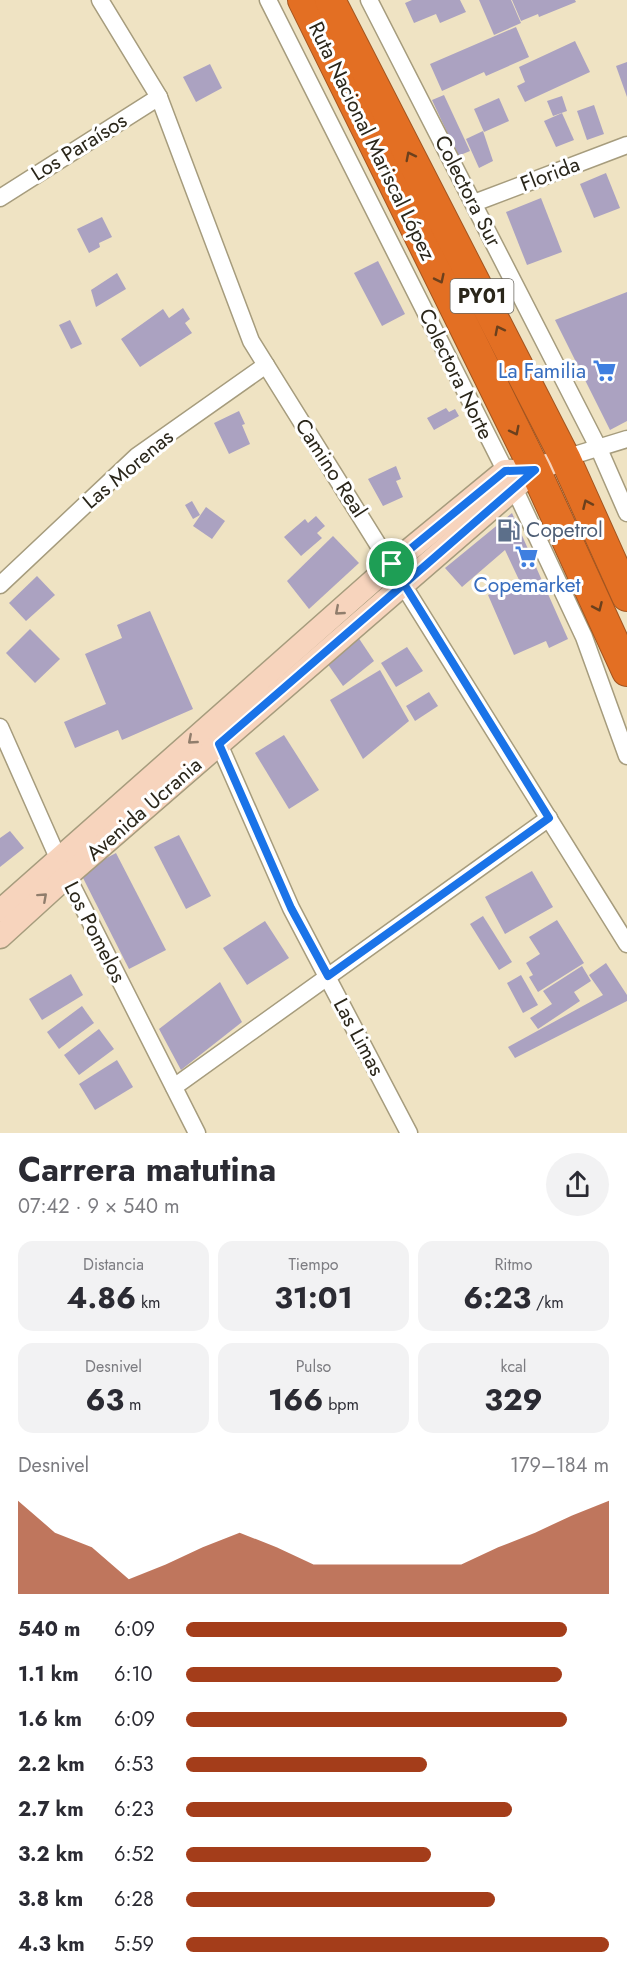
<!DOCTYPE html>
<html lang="es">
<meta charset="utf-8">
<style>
:root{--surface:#fff;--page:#f2f2f3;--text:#2b2b33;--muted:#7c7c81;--accent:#a43d1a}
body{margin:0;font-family:Jost,sans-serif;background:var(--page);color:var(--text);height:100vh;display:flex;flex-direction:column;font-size:22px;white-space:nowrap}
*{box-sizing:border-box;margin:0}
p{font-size:20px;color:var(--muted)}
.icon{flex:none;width:33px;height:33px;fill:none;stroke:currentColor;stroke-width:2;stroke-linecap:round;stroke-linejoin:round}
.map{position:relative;height:1133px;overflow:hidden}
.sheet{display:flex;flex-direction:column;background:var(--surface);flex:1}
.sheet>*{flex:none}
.pin{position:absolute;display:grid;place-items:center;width:51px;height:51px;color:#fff;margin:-26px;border:3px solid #fff;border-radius:50%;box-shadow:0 2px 6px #0007}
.round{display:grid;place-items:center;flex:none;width:63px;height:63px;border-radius:32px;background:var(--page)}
.head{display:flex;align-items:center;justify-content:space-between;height:102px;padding:0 18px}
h1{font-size:33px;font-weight:700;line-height:45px}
.stats{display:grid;grid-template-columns:repeat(3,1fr);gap:9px;height:102px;padding:6px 18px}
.stats div{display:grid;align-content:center;border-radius:15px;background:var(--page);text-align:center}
.stats b{font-size:30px;font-weight:700}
.stats small{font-size:16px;font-weight:400}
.stats p{font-size:16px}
.chart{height:168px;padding:12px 18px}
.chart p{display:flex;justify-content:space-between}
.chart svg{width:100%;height:108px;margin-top:6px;fill:var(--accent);opacity:.7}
ul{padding:0 18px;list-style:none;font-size:20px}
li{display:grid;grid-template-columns:96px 72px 1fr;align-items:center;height:45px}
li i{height:15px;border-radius:8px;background:var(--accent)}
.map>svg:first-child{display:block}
.building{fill:#aba2c1}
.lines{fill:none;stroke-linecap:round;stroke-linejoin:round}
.street-casing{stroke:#a69c7d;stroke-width:19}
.secondary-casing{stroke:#a69c7d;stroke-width:25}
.highway-casing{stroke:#a25520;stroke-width:32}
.street{stroke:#fff;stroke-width:16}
.secondary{stroke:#f7d4bd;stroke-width:22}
.highway{stroke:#e36f23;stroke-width:30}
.oneway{stroke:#6b401d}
.oneway2{stroke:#907d6c}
.route-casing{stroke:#fff;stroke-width:12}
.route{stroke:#1a73e8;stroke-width:8}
.labels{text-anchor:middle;stroke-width:6;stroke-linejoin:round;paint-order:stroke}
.shield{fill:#fff;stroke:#6a675f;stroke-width:1.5}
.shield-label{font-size:20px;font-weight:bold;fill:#2a261a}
.street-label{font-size:21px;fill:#2a261a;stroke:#fff}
.shop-label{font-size:21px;fill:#366cbe;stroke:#fff;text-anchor:end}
.service-label{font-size:21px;fill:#4e5e75;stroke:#fff;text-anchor:start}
</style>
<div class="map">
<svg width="627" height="1133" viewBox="0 0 627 1133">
<rect width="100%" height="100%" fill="#efe3c3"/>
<!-- building -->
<g class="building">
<path d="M412 0H460L466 12 440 23 436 14 414 23 405 3Z"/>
<path d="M479 0H511L521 23 494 35Z"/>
<path d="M512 0H575L576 2 539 17 538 14 521 21Z"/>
<path d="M516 27 529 57 486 76 484 72 442 91 430 64Z"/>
<path d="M575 41 590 72 525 102 517 86 525 82 519 67Z"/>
<path d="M627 62V97L616 66Z"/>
<path d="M210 64 222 88 196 102 183 77Z"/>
<path d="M444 95 470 151 458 156 432 100Z"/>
<path d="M562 96 567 111 553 116 547 101Z"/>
<path d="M499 98 509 121 484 132 474 109Z"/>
<path d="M594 105 604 134 587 140 577 111Z"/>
<path d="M562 113 574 140 556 147 544 121Z"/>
<path d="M483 131 493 161 479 168 466 139Z"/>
<path d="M606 173 620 208 594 218 580 184Z"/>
<path d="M541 198 562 252 527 265 506 212Z"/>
<path d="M102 217 112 237 99 243 100 247 89 253 77 229Z"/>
<path d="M378 261 405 314 382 326 354 273Z"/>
<path d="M117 273 126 289 96 307 91 290Z"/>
<path d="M627 292V421L610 430 555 320Z"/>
<path d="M183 308 190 319 185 323 192 333 140 367 121 339 163 309 169 318Z"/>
<path d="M70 320 82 344 71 349 59 325Z"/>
<path d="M446 408 449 412 455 409 459 416 434 430 427 418Z"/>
<path d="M239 411 245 424 242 425 250 444 229 454 214 423Z"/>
<path d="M396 466 401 479 396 481 403 497 383 506 368 479Z"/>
<path d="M192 501 200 515 193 519 185 505Z"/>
<path d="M206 507 225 521 212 539 193 526Z"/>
<path d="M512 513 568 639 549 648 546 641 514 655 488 595 520 582 505 550 462 587 445 568Z"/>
<path d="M316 516 325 526 317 533 322 538 301 556 284 537 305 519 308 523Z"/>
<path d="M333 536 359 563 309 609 287 581Z"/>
<path d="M37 576 55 595 26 621 9 603Z"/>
<path d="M150 611 193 709 122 740 118 730 75 748 64 722 106 704 85 654 122 638 117 625Z"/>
<path d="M30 629 60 659 35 683 6 653Z"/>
<path d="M358 637 374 661 343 686 327 663Z"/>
<path d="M407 647 423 671 396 687 381 663Z"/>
<path d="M380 670 409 721 363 759 330 700Z"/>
<path d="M429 692 438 706 415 721 406 706Z"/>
<path d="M284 735 319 790 289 809 255 753Z"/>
<path d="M10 831 24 848 0 867V838Z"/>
<path d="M179 835 211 896 186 909 154 847Z"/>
<path d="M116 853 166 950 129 969 80 872Z"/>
<path d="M532 871 553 907 505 934 485 897Z"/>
<path d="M483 916 512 962 499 970 470 924Z"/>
<path d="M557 920 584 963 538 992 529 977 533 975 526 963 540 954 529 937Z"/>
<path d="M265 921 289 958 247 985 223 948Z"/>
<path d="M606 963 627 995V1001L515 1058 508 1047 603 995 589 975Z"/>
<path d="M582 966 591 981 574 992 580 1001 538 1029 530 1018 552 1004 543 991Z"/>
<path d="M71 974 83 995 42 1020 29 999Z"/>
<path d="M521 975 538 1005 523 1013 507 983Z"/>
<path d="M220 982 242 1022 181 1070 159 1029Z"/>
<path d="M82 1006 94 1023 59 1049 47 1032Z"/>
<path d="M99 1029 114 1049 79 1075 64 1055Z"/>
<path d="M117 1060 133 1087 95 1110 79 1084Z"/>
</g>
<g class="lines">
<defs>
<g id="street">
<path d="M100 0 159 97 251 341 627 944"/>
<path d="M268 0 514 488 584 637 627 756"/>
<path d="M369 0 599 449 627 513"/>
<path d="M0 198 159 97"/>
<path d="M474 203 627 145"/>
<path d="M565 458 627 439"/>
<path d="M0 585 137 456 266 365"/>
<path d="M0 727 58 858 197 1133"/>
<path d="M219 744 291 908 409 1133"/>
<path d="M174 1087 549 818"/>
</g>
<g id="secondary">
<path d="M0 911 392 564 505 471 535 470"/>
<path d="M0 937 67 876 509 493 535 470 565 458"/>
</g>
<g id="highway">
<path d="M303 0 535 470 627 671"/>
<path d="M330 0 565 458 627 596"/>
</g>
</defs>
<!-- street casing -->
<use href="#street" class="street-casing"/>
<!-- secondary casing -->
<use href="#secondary" class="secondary-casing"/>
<!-- highway casing -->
<use href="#highway" class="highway-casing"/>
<!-- street -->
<use href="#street" class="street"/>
<!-- secondary -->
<use href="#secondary" class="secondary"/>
<!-- highway -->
<use href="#highway" class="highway"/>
</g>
<!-- one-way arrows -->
<defs><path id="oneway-chevron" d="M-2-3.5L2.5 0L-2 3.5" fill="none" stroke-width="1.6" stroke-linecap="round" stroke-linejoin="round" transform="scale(1.5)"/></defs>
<g class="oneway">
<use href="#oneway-chevron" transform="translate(410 156) rotate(-117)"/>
<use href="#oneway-chevron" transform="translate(440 279) rotate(64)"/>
<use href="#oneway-chevron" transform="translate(499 330) rotate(-117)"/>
<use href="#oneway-chevron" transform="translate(515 431) rotate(63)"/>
<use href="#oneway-chevron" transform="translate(587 504) rotate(-114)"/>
<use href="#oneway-chevron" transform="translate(598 607) rotate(66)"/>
</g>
<g class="oneway2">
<use href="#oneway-chevron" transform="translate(339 611) rotate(139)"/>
<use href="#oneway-chevron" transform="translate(192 740) rotate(139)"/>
<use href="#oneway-chevron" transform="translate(43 897) rotate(-42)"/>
</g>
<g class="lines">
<defs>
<path id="route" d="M392 564 404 584 219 744 291 908 328 976 549 818 404 584 535 470 505 471 392 564"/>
</defs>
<!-- route casing -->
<use href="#route" class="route-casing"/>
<!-- route -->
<use href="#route" class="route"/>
</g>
<!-- icons -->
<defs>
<symbol id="supermarket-bare" viewBox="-9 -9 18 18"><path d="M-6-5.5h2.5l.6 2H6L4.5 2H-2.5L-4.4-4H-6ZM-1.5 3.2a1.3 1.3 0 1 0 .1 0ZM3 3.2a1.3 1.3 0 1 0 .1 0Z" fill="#3f7fe0" stroke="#fff" stroke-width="2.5" paint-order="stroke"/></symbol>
<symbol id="fuel-bare" viewBox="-9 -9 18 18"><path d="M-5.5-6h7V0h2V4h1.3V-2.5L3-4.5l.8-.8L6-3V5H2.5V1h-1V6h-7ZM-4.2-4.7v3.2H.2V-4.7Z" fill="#5c6f8a" stroke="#fff" stroke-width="2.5" paint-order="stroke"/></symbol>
</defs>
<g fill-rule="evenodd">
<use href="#supermarket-bare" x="588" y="354" width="33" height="33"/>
<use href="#fuel-bare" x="492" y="514" width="33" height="33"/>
<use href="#supermarket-bare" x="510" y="540" width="33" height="33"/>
</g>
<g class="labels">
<!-- shield labels -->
<rect class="shield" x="450.5" y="279" width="63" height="34" rx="4.5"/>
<g class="shield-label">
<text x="482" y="303">PY01</text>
</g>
<!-- street labels -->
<g class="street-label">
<text transform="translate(372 141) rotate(64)" y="7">Ruta Nacional Mariscal López</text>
<text transform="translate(79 147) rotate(-32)" y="7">Los Paraísos</text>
<text transform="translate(550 174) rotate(-21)" y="7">Florida</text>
<text transform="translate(468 191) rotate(63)" y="7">Colectora Sur</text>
<text transform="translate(456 374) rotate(64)" y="7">Colectora Norte</text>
<text transform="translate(331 468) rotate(57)" y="7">Camino Real</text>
<text transform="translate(128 469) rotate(-40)" y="7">Las Morenas</text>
<text transform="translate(144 809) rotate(-41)" y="7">Avenida Ucrania</text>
<text transform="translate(95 932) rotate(63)" y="7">Los Pomelos</text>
<text transform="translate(359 1037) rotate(62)" y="7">Las Limas</text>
</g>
<!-- shop labels -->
<g class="shop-label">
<text x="586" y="378">La Familia</text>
<text x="527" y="592" text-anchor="middle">Copemarket</text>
</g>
<!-- service labels -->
<g class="service-label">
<text x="526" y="537">Copetrol</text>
</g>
</g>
</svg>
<div class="pin" style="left:392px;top:564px;background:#1e9e55"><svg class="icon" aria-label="arrive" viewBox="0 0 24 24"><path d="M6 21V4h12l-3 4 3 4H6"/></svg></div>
</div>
<section class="sheet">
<div class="head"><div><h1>Carrera matutina</h1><p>07:42 · 9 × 540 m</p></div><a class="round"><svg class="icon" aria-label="share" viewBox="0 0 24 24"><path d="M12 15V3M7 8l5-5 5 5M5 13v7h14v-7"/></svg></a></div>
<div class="stats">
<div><p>Distancia</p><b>4.86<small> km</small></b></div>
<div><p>Tiempo</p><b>31:01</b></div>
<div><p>Ritmo</p><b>6:23<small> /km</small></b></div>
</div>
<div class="stats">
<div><p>Desnivel</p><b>63<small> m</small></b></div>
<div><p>Pulso</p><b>166<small> bpm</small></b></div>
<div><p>kcal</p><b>329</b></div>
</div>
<div class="chart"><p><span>Desnivel</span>179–184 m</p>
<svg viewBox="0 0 160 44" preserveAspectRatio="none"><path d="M0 44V6L10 19L20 25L30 38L40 32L50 25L60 19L70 25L80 32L90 32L100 32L110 32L120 32L130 25L140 19L150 12L160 6V44z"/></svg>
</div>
<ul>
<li><b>540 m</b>6:09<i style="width:90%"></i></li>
<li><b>1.1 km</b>6:10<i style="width:89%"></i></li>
<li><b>1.6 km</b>6:09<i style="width:90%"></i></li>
<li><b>2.2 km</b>6:53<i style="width:57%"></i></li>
<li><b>2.7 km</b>6:23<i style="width:77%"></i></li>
<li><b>3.2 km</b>6:52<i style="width:58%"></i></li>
<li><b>3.8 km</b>6:28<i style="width:73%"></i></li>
<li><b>4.3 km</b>5:59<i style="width:100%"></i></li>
</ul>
</section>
